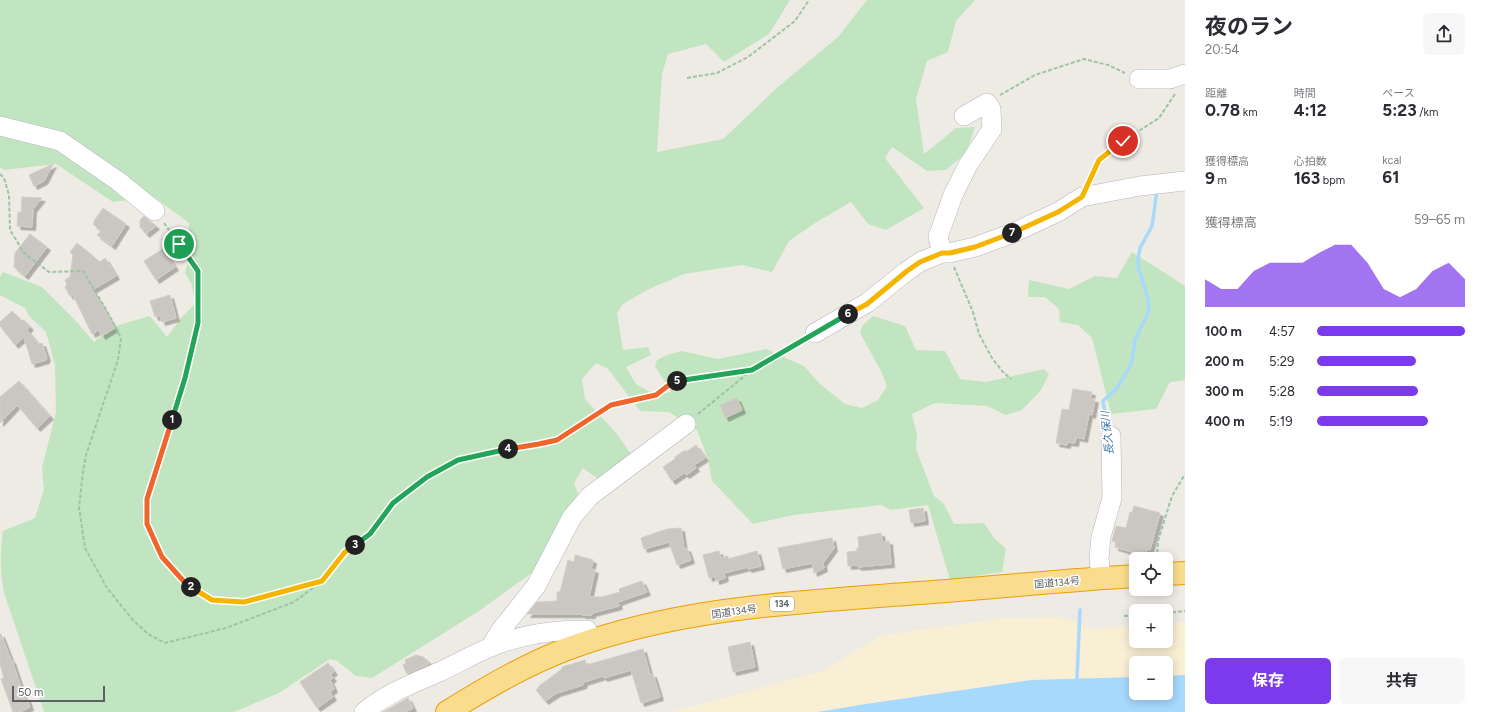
<!DOCTYPE html>
<html lang="ja">
<meta charset="utf-8">
<style>
:root{--surface:#fff;--page:#f7f7f7;--text:#2b2b33;--muted:#7c7c81;--accent:#7c3aed}
body{margin:0;font-family:Figtree,"Noto Sans JP",sans-serif;background:var(--page);color:var(--text);height:100vh;display:flex;flex-direction:column;font-size:15px;white-space:nowrap}
*{box-sizing:border-box;margin:0}
p{font-size:13px;color:var(--muted)}
.icon{flex:none;width:22px;height:22px;fill:none;stroke:currentColor;stroke-width:2;stroke-linecap:round;stroke-linejoin:round}
.map{position:relative;flex:1;overflow:hidden}
.details{display:flex;flex-direction:column;background:var(--surface);width:300px}
.details>*{flex:none}
.fabs{position:absolute;left:1129px;top:552px;display:grid;gap:8px}
.fabs a{display:grid;place-items:center;width:44px;height:44px;border-radius:6px;background:var(--surface);box-shadow:0 2px 10px #0003;font-size:20px}
.scale{position:absolute;left:12px;bottom:10px;width:93px;box-sizing:border-box;padding-left:4px;border:2px solid #5c6064;border-top:0;font-size:11px;line-height:14px;white-space:nowrap;color:#5c6064;-webkit-text-stroke:3px #fff;paint-order:stroke}
.pin{position:absolute;display:grid;place-items:center;width:34px;height:34px;color:#fff;margin:-17px;border:2px solid #fff;border-radius:50%;box-shadow:0 1px 4px #0007}
.km{position:absolute;width:20px;height:20px;margin:-10px;border-radius:50%;background:#222;color:#fff;font-size:11px;line-height:20px;text-align:center}
.round{display:grid;place-items:center;flex:none;width:42px;height:42px;border-radius:6px;background:var(--page)}
.overview{display:flex;align-items:center;justify-content:space-between;height:68px;padding:0 20px}
h1{font-size:22px;font-weight:700;line-height:30px}
.stats{display:grid;grid-template-columns:repeat(3,1fr);gap:6px;height:68px;padding:4px 20px}
.stats div{display:grid;align-content:center}
.stats b{font-size:17px;font-weight:700}
.stats small{font-size:11px;font-weight:400}
.stats p{font-size:11px}
.chart{height:112px;padding:8px 20px}
.chart p{display:flex;justify-content:space-between}
.chart svg{width:100%;height:72px;margin-top:4px;fill:var(--accent);opacity:.7}
.button{display:flex;gap:8px;margin-top:auto;padding:8px 20px}
.button a{flex:1;height:46px;border-radius:6px;background:var(--accent);color:#fff;font-size:16px;font-weight:700;line-height:46px;text-align:center}
.button a+a{background:var(--page);color:var(--text)}
ul{padding:0 20px;list-style:none;font-size:13px}
li{display:grid;grid-template-columns:64px 48px 1fr;align-items:center;height:30px}
li i{height:10px;border-radius:5px;background:var(--accent)}
main{display:flex;flex:1;min-height:0}
.map>svg:first-child{display:block}
.green{fill:#c2e5c1}
.sand{fill:#f9efd4}
.water{fill:#a6d9fc}
.lines{fill:none;stroke-linecap:round;stroke-linejoin:round}
.stream{stroke:#a6d9fc;stroke-width:3.5}
.building{fill:#cac6c1;stroke:#d3cdc2;filter:url(#shadow)}
.minor-casing{stroke:#b1b5b9;stroke-width:20}
.highway-casing{stroke:#eb9d07;stroke-width:24}
.path{stroke:#9bc5a5;stroke-width:2;stroke-dasharray:4 2;stroke-linecap:butt}
.minor{stroke:#fff;stroke-width:19}
.highway{stroke:#fadc8f;stroke-width:22}
.split-1-casing{stroke:#fff;stroke-width:8}
.split-2-casing{stroke:#fff;stroke-width:8}
.split-3-casing{stroke:#fff;stroke-width:8}
.split-4-casing{stroke:#fff;stroke-width:8}
.split-5-casing{stroke:#fff;stroke-width:8}
.split-6-casing{stroke:#fff;stroke-width:8}
.split-7-casing{stroke:#fff;stroke-width:8}
.split-8-casing{stroke:#fff;stroke-width:8}
.split-1{stroke:#22a559;stroke-width:5}
.split-2{stroke:#f0652b;stroke-width:5}
.split-3{stroke:#f5b400;stroke-width:5}
.split-4{stroke:#22a559;stroke-width:5}
.split-5{stroke:#f0652b;stroke-width:5}
.split-6{stroke:#22a559;stroke-width:5}
.split-7{stroke:#f5b400;stroke-width:5}
.split-8{stroke:#f5b400;stroke-width:5}
.labels{text-anchor:middle;stroke-width:3;stroke-linejoin:round;paint-order:stroke}
.shield{fill:#fff;stroke:#8d9092;stroke-width:1}
.shield-label{font-size:9px;font-weight:bold;fill:#5c6064}
.street-label{font-size:10px;fill:#5c6064;stroke:#fff}
.water-label{font-size:11px;font-style:italic;fill:#427aae;stroke:#fff}
</style>
<main>
<div class="map">
<svg width="1185" height="712" viewBox="0 0 1185 712">
<defs>
<filter id="shadow"><feDropShadow dx="3.5" dy="3.5" stdDeviation="0" flood-color="#0004"/></filter>
</defs>
<rect width="100%" height="100%" fill="#eeebe4"/>
<!-- green -->
<g class="green">
<path d="M0 0H790L769 34 724 62 706 44 668 54 662 74 657 152 723 139 779 86 838 37 867 0H975L956 21 948 52 927 61 916 99 924 154 956 128 975 127 966 153 946 170 927 171 892 147 885 158 924 208 886 230 868 224 851 202 815 223 789 241 772 272 742 265 684 274 649 289 623 304 617 313 623 350 648 347 651 355 626 367 636 384 656 395 671 392 655 366 657 360 667 355 682 351 718 359 766 349 804 366 819 383 845 404 862 408 878 400 887 386 881 371 860 333 863 325 873 316 905 326 916 350 945 351 960 379 986 382 1044 369 1049 374 1041 390 1022 410 1006 415 987 406 935 403 912 414 917 435 916 449 934 496 944 504 954 524 984 523 994 538 1006 549 1002 572 950 580 928 505 891 510 881 505 794 515 753 524 712 481 708 459 697 430 669 412 640 411 608 369 596 363 582 379 585 399 617 434 633 457 601 481 583 468 574 483 580 499 533 572 479 611 372 678 356 676 337 661 330 659 279 693 234 712H44L4 593C0 573 0 551 3 531L35 518 44 489 42 468 56 412 55 365 46 332 29 316 25 308 0 295V277L3 272 42 287 74 319 94 342 112 327 150 316 167 337 181 318 195 304 192 285 185 273 188 262 189 223 154 197 113 202 56 164 4 170 0 167Z"/>
<path d="M1132 252 1185 286V380L1170 382 1156 409 1111 414 1092 338 1078 325 1060 322 1059 309 1045 297H1028L1029 280 1069 289 1095 276 1117 278Z"/>
</g>
<!-- sand -->
<path class="sand" d="M1064 617 1094 629 1136 626V641H1166V623L1185 622V676H1166V663H1136V677L1032 680 866 704 818 712H672L823 671 880 636 1004 618Z"/>
<!-- water -->
<path class="water" d="M1185 675V712H818L866 704 1032 680 1136 677V693H1166V676Z"/>
<g class="lines">
<!-- stream -->
<g class="stream">
<path d="M1108 431 1103 401 1118 387 1132 362 1135 340 1149 311 1148 298 1139 270 1138 259 1140 248 1152 226 1157 190"/>
<path d="M1077 678 1080 610"/>
</g>
</g>
<!-- building -->
<g class="building">
<path d="M53 164 44 181 34 186 29 175Z"/>
<path d="M22 197 42 198 33 209 32 227 17 226 18 212 21 213Z"/>
<path d="M103 208 126 224 112 246 97 235 101 231 93 224 95 222 94 221Z"/>
<path d="M144 216 156 226 146 234 140 227V220Z"/>
<path d="M30 234 47 247 25 276 14 267 15 253Z"/>
<path d="M77 243 100 262 105 258 116 276 92 290 115 328 102 336 99 330 92 334 73 295 70 296 65 287 67 285 65 280 70 277 73 255 70 252Z"/>
<path d="M163 249 175 267 156 280 144 261Z"/>
<path d="M170 295 176 318 162 322 160 316 155 317 150 301Z"/>
<path d="M12 311 22 321 24 320 30 327 27 330 39 344 42 343 47 358H46V360L32 364 24 337 15 345 0 326V322Z"/>
<path d="M19 381 50 416 37 428 17 405 0 423V397Z"/>
<path d="M1073 389 1092 392 1090 399H1095L1092 415 1089 414 1084 439 1076 437 1075 443 1067 442V445L1056 443 1062 409 1069 410Z"/>
<path d="M737 398 742 410 725 418 720 405Z"/>
<path d="M696 445 705 458 694 465 696 468 686 475 684 473 672 481 663 467 675 459V457L685 450 686 452Z"/>
<path d="M1134 506 1160 513 1150 550 1147 549 1145 556 1115 547 1116 542 1112 541 1116 526 1126 528 1130 512 1132 513Z"/>
<path d="M923 508 925 521 911 523 909 510Z"/>
<path d="M681 528 684 549 687 548 691 560 677 565 669 542 644 549 641 538 667 529Z"/>
<path d="M881 533 882 542 889 541 891 564 858 567 857 565 848 566 847 552 857 551V548H859L858 537Z"/>
<path d="M832 538 834 548 823 563 824 568 814 573 812 563 783 569 778 548Z"/>
<path d="M719 551 721 558 728 556V559L757 551 761 566 748 569V567L724 573 725 578 716 581 715 576 709 578 703 555Z"/>
<path d="M575 555 593 560 591 569 595 570 589 597H602L620 592 619 589 642 581 647 592 618 602 619 606 592 613V615H582V614H527L537 602 557 601V592H560L568 560 574 562Z"/>
<path d="M0 634H1L11 660H12L25 699 27 698 30 707 20 712H13L1 679 4 678 0 664Z"/>
<path d="M750 642 755 667 733 672 728 647Z"/>
<path d="M643 649 650 675 653 674 660 697 641 703 631 670 604 678 603 676 584 682 583 685 557 693 545 701 536 690 539 687V686L562 669V667L585 660 586 665 590 664Z"/>
<path d="M416 655 423 657 427 660 429 664 407 674 403 665 406 663 405 660Z"/>
<path d="M328 663 334 672 330 674 333 678 330 680 334 689 330 692 333 697 317 708 300 682Z"/>
<path d="M408 698 413 708 405 712H383Z"/>
</g>
<g class="lines">
<defs>
<g id="minor">
<path d="M1139 79H1170L1185 74"/>
<path d="M0 126 60 141 118 181 155 211"/>
<path d="M942 253 938 237 953 195 968 165 992 129 991 109 987 103 964 116"/>
<path d="M815 333 867 303 907 271 920 262 942 253H949L975 247 1013 233 1058 212 1082 197 1140 186 1185 181"/>
<path d="M1101 578 1099 558 1101 537 1112 498 1111 436"/>
<path d="M491 646 501 630 536 586 572 517 590 496 686 424"/>
<path d="M364 712C387 693 412 684 439 672 457 664 473 654 491 647 519 635 557 629 587 630L592 641"/>
</g>
<g id="highway">
<path d="M1166 574 1185 573"/>
<path d="M447 712C486 688 525 665 567 649 679 607 801 602 919 593 991 588 1064 580 1136 576"/>
</g>
</defs>
<!-- minor casing -->
<use href="#minor" class="minor-casing"/>
<!-- highway casing -->
<use href="#highway" class="highway-casing"/>
<!-- path -->
<g class="path">
<path d="M687 78 717 73 748 57 795 21 809 0"/>
<path d="M1000 95 1035 75 1084 59 1108 65 1125 73"/>
<path d="M0 174 4 178 9 195 10 230 24 253 49 272 83 271 107 311 121 338 118 360 86 455 83 472 79 507 85 548 107 588 132 619 148 634 165 643 226 628 294 602 322 581 345 552 370 534 393 503 427 477 458 460 557 440 611 405 656 395 674 381 752 370"/>
<path d="M1090 180 1099 160 1123 141 1159 118 1175 94"/>
<path d="M164 223 198 271V323L185 378 147 499V524L162 557 187 585 212 599 244 603 319 582"/>
<path d="M954 267 973 312 979 334 992 358 1003 372 1011 379"/>
<path d="M698 414 752 370 802 341"/>
<path d="M1157 559 1158 541 1172 496 1185 474"/>
<path d="M1166 613 1185 611"/>
<path d="M1124 616 1136 615"/>
</g>
<!-- minor -->
<use href="#minor" class="minor"/>
<!-- highway -->
<use href="#highway" class="highway"/>
</g>
<g class="lines">
<defs>
<path id="split-1" d="M172 420 185 378 198 323V271L179 244"/>
<path id="split-2" d="M172 420 147 499V524L162 557 187 585 191 587"/>
<path id="split-3" d="M191 587 212 600 244 602 322 581 345 552 355 545"/>
<path id="split-4" d="M355 545 370 534 393 503 427 477 458 460 508 449"/>
<path id="split-5" d="M508 449 539 444 557 440 611 405 656 395 674 381H677"/>
<path id="split-6" d="M677 381 752 370 848 314"/>
<path id="split-7" d="M848 314 867 304 907 271 920 262 942 253H950L975 247 1012 233"/>
<path id="split-8" d="M1012 233 1058 212 1082 197 1099 160 1123 141"/>
</defs>
<!-- split-1 casing -->
<use href="#split-1" class="split-1-casing"/>
<!-- split-2 casing -->
<use href="#split-2" class="split-2-casing"/>
<!-- split-3 casing -->
<use href="#split-3" class="split-3-casing"/>
<!-- split-4 casing -->
<use href="#split-4" class="split-4-casing"/>
<!-- split-5 casing -->
<use href="#split-5" class="split-5-casing"/>
<!-- split-6 casing -->
<use href="#split-6" class="split-6-casing"/>
<!-- split-7 casing -->
<use href="#split-7" class="split-7-casing"/>
<!-- split-8 casing -->
<use href="#split-8" class="split-8-casing"/>
<!-- split-1 -->
<use href="#split-1" class="split-1"/>
<!-- split-2 -->
<use href="#split-2" class="split-2"/>
<!-- split-3 -->
<use href="#split-3" class="split-3"/>
<!-- split-4 -->
<use href="#split-4" class="split-4"/>
<!-- split-5 -->
<use href="#split-5" class="split-5"/>
<!-- split-6 -->
<use href="#split-6" class="split-6"/>
<!-- split-7 -->
<use href="#split-7" class="split-7"/>
<!-- split-8 -->
<use href="#split-8" class="split-8"/>
</g>
<g class="labels">
<!-- shield labels -->
<rect class="shield" x="770" y="597" width="24" height="14" rx="3"/>
<g class="shield-label">
<text x="782" y="607">134</text>
</g>
<!-- street labels -->
<g class="street-label">
<text transform="translate(1057 582) rotate(-5)" y="4">国道134号</text>
<text transform="translate(734 611) rotate(-8)" y="4">国道134号</text>
</g>
<!-- water labels -->
<g class="water-label">
<text transform="translate(1107 433) rotate(-96)" y="4">長久保川</text>
</g>
</g>
</svg>
<div class="fabs">
<a><svg class="icon" aria-label="locate" viewBox="0 0 24 24"><circle cx="12" cy="12" r="6"/><path d="M12 2v4M12 18v4M2 12h4M18 12h4"/></svg></a>
<a>+</a>
<a>−</a>
</div>
<div class="scale">50 m</div>
<div class="pin" style="left:179px;top:244px;background:#1e9e55"><svg class="icon" aria-label="arrive" viewBox="0 0 24 24"><path d="M6 21V4h12l-3 4 3 4H6"/></svg></div>
<div class="pin" style="left:1123px;top:141px;background:#d93025"><svg class="icon" aria-label="check" viewBox="0 0 24 24"><path d="M5 12l5 5 9-10"/></svg></div>
<b class="km" style="left:172px;top:420px">1</b>
<b class="km" style="left:191px;top:587px">2</b>
<b class="km" style="left:355px;top:545px">3</b>
<b class="km" style="left:508px;top:449px">4</b>
<b class="km" style="left:677px;top:381px">5</b>
<b class="km" style="left:848px;top:314px">6</b>
<b class="km" style="left:1012px;top:233px">7</b>
</div>
<section class="details">
<div class="overview"><div><h1>夜のラン</h1><p>20:54</p></div><a class="round"><svg class="icon" aria-label="share" viewBox="0 0 24 24"><path d="M12 15V3M7 8l5-5 5 5M5 13v7h14v-7"/></svg></a></div>
<div class="stats">
<div><p>距離</p><b>0.78<small> km</small></b></div>
<div><p>時間</p><b>4:12</b></div>
<div><p>ペース</p><b>5:23<small> /km</small></b></div>
</div>
<div class="stats">
<div><p>獲得標高</p><b>9<small> m</small></b></div>
<div><p>心拍数</p><b>163<small> bpm</small></b></div>
<div><p>kcal</p><b>61</b></div>
</div>
<div class="chart"><p><span>獲得標高</span>59–65 m</p>
<svg viewBox="0 0 160 44" preserveAspectRatio="none"><path d="M0 44V27L10 33L20 33L30 22L40 17L50 17L60 17L70 11L80 6L90 6L100 17L110 33L120 38L130 33L140 22L150 17L160 27V44z"/></svg>
</div>
<ul>
<li><b>100 m</b>4:57<i style="width:100%"></i></li>
<li><b>200 m</b>5:29<i style="width:67%"></i></li>
<li><b>300 m</b>5:28<i style="width:68%"></i></li>
<li><b>400 m</b>5:19<i style="width:75%"></i></li>
</ul>
<div class="button"><a>保存</a><a>共有</a></div>
</section>
</main>
